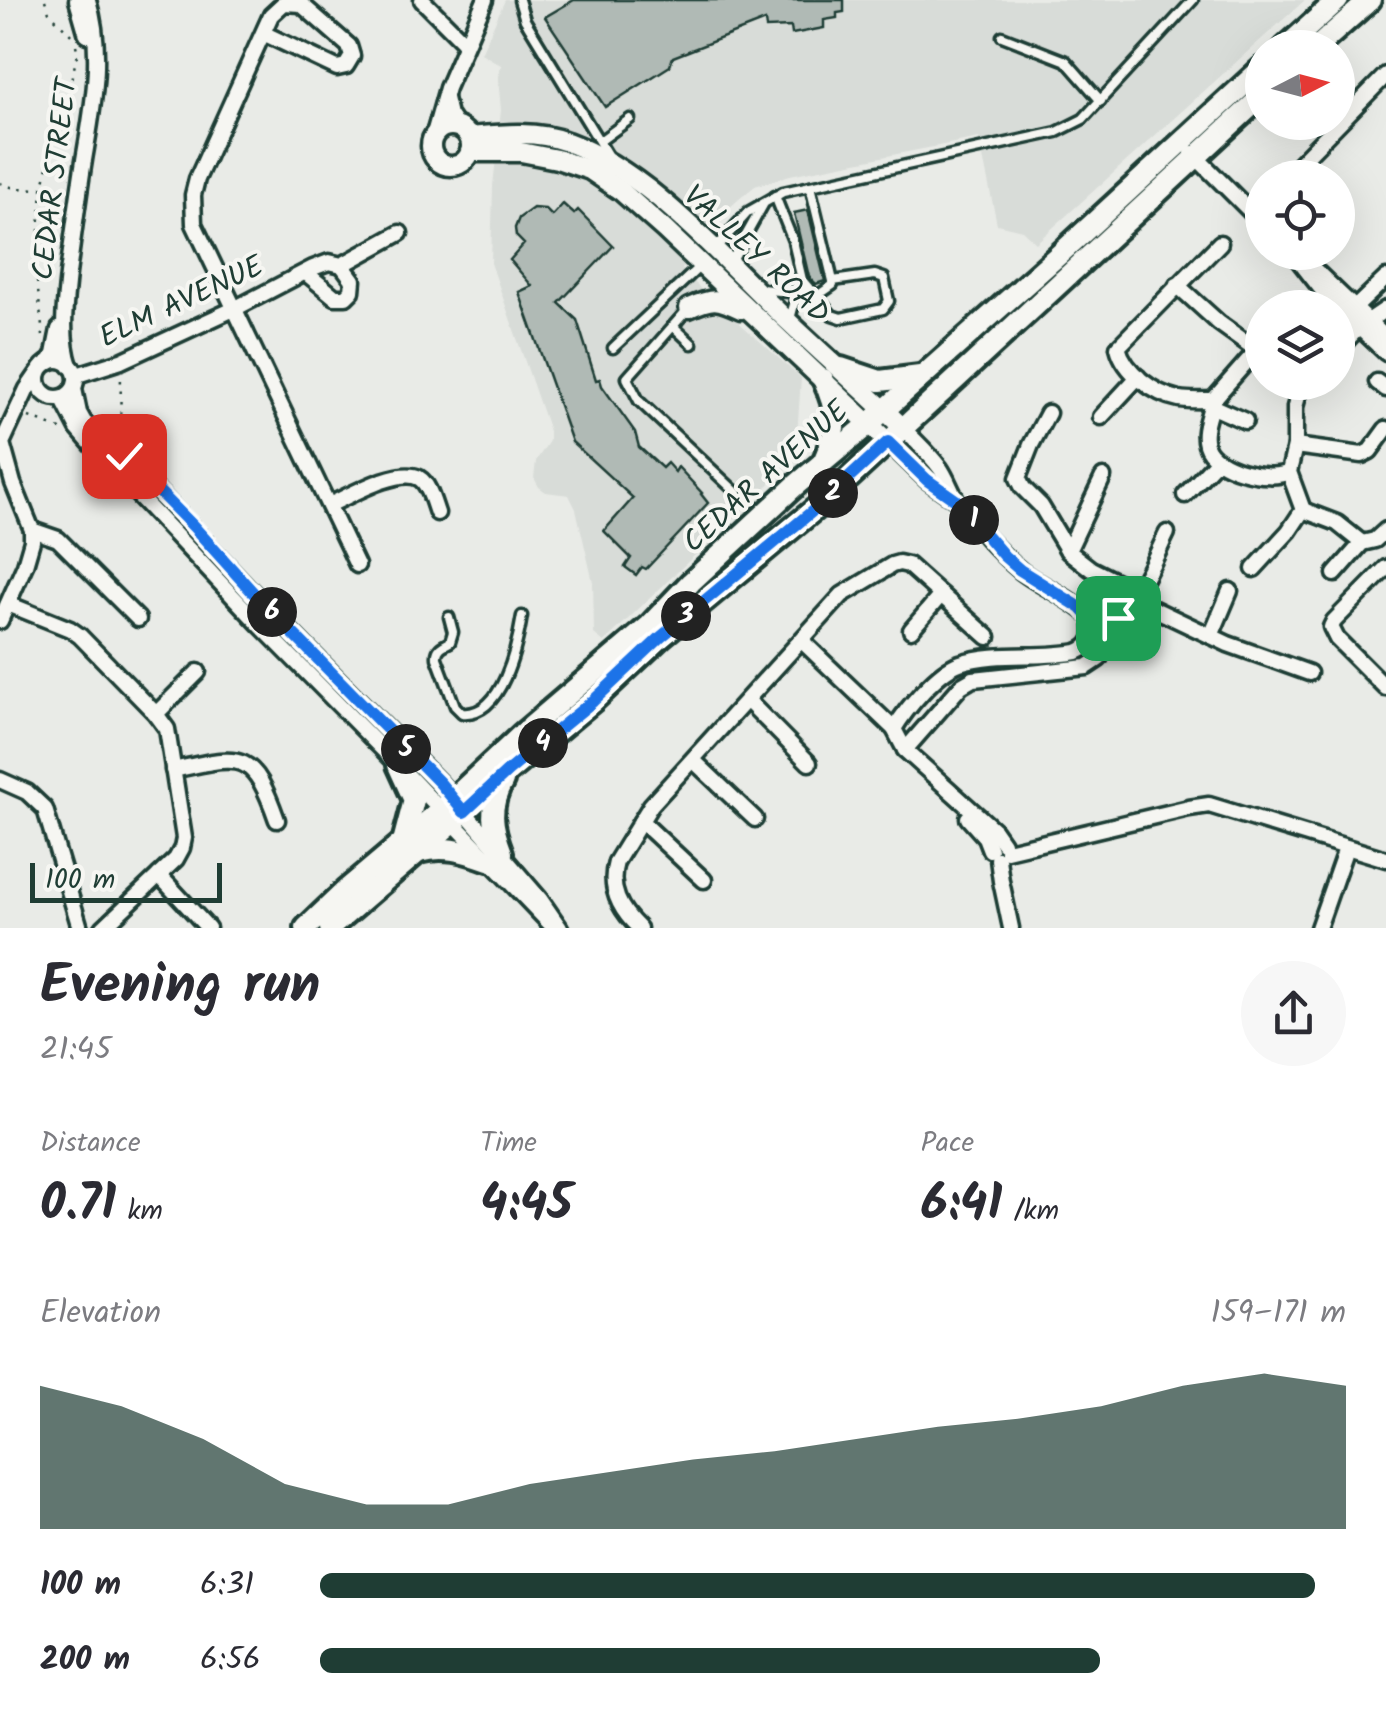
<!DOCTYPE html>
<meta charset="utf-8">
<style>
:root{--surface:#fff;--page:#f7f7f7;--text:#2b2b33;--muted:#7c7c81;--accent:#1f3d34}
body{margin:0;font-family:Kalam,sans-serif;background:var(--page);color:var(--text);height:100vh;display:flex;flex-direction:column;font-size:38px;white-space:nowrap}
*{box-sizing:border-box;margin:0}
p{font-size:32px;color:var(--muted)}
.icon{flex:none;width:55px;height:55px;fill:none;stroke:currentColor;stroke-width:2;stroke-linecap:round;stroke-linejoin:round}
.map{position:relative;height:928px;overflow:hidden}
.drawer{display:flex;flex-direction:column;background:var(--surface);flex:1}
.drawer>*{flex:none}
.needle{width:65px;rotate:84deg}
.tools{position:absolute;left:1245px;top:30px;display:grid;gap:20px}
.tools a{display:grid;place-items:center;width:110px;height:110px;border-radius:50%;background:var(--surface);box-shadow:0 10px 40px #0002;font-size:50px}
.scale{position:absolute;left:30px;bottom:25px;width:192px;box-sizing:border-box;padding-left:10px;border:5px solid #1f3d34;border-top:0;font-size:28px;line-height:35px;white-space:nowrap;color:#1f3d34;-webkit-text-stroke:8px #f6f6f2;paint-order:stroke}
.pin{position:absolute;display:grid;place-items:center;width:85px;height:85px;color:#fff;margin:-42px;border-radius:20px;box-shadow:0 5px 15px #0006}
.km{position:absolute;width:50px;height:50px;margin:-25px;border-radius:50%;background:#222;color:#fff;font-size:28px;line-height:50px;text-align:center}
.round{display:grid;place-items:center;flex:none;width:105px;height:105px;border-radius:52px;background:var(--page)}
.headline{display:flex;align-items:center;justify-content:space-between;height:170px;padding:0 40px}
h1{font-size:55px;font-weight:700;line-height:75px}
.metrics{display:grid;grid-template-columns:repeat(3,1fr);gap:15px;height:170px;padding:10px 40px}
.metrics div{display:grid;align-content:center}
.metrics b{font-size:50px;font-weight:700}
.metrics small{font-size:28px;font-weight:400}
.metrics p{font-size:28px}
.chart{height:280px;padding:20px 40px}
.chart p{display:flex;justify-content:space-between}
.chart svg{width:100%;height:180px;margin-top:10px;fill:var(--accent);opacity:.7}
ul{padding:0 40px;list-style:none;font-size:32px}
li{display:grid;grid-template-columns:160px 120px 1fr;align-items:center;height:75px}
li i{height:25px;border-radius:12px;background:var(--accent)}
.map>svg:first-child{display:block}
.built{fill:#d8dcd8}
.building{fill:#b0bab5;stroke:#1f3d34;stroke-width:2.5}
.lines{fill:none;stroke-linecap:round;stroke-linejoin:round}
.service-casing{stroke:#1f3d34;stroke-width:15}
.minor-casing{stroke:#1f3d34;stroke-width:21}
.tertiary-casing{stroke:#1f3d34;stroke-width:25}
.secondary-casing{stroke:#1f3d34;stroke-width:28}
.path{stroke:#1f3d34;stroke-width:2.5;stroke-dasharray:2.5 8;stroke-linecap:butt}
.service{stroke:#f6f6f2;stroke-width:8}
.minor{stroke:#f6f6f2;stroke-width:14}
.tertiary{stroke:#f6f6f2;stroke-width:18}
.secondary{stroke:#f6f6f2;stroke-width:20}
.route-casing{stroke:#fff;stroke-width:20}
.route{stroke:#1a73e8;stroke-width:12}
.labels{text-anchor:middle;stroke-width:8;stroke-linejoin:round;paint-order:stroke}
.street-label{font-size:30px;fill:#1f3d34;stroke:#f6f6f2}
</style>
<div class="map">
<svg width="1386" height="928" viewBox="0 0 1386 928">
<rect width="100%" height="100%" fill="#e9ebe7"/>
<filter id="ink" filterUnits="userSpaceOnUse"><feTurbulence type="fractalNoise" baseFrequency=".01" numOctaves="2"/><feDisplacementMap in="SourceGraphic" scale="20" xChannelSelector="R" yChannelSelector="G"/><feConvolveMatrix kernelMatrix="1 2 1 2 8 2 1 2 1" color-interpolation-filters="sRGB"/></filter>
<g filter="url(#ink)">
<!-- built -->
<path class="built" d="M505 0H1305L1036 243 1022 230 997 224 979 138 790 175 755 186 738 200 718 218 682 269 715 304 724 309 801 378 797 436 784 470 604 642 594 634 593 582 576 509 569 495 546 492 539 487 534 478 536 461 549 441V431L491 263 493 186 501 110 498 78 501 65 481 53Z"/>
<!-- building -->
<g class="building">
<path d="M574 0H844V12L837 13V18L824 20V28L792 34 791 27 766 28 765 21 673 57 670 66 605 107 545 17Z"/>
<path d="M563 204 574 214 578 210 613 246 559 303 577 320 596 380 600 379 602 386 635 432 639 447 662 468 667 463 675 472 678 467 702 493 701 494 708 503 646 569 642 567 636 575 625 567 631 558 604 531 633 498 572 442 519 292 532 286 510 260 524 244 516 236 515 228 519 218 533 208 545 209 552 216Z"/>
<path d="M808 210 825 281 816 284 809 277 794 213Z"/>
</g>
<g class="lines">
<defs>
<g id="service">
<path d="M519 0 525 20 608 156"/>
<path d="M1002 36 1066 61 1101 101"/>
<path d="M600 141 630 119"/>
<path d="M810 186 833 281"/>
<path d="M775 196 793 241 802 280 832 315 841 318 883 309 889 301 884 278 875 275 833 281V285L817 296"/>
<path d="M716 248 748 212 783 192 1057 132 1083 119 1193 0"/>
<path d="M731 262 763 205"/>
<path d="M762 289 788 292 806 286"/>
<path d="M688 309 627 378 639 401 737 493"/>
<path d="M790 319 798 290"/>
<path d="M673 326 692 344"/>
<path d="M613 348 700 266"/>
<path d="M449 617 453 632 450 642C442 646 436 649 437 658L455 706 462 713C502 717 517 647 522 616"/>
</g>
<g id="minor">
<path d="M77 0 87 35"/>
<path d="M422 0 465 43"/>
<path d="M263 33 337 68 346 66 352 56 349 46 301 4 284 3 271 15 197 179 193 195 194 224 357 565"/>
<path d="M445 98 449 115 457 127"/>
<path d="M434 134 447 88 485 0"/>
<path d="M1192 153 1262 223"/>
<path d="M1285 178 1386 75"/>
<path d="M1292 252 1329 299 1386 353"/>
<path d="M1314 269 1386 338"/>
<path d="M306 273 335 297H346L352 291 353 280 342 265"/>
<path d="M1177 285 1219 323 1262 354"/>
<path d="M1338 324 1386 278"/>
<path d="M1338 350 1358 328 1386 309"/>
<circle cx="57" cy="379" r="19"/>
<path d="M50 362 54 354 59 329"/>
<path d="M70 366C60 336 65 304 68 274 73 236 78 198 84 160 93 106 104 53 88 0"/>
<path d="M77 375 121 361 236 308 313 268 329 262 342 265 400 233"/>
<path d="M1377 382 1386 389"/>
<path d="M74 389 79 413 84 422 134 466 258 598 440 783 540 899 560 928"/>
<path d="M62 398 78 429 102 457 261 626 398 765 554 928"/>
<path d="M1213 400C1202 400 1190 401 1179 399 1154 394 1124 372 1118 347L1220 243"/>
<path d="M1213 400 1257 350"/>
<path d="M1212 401 1211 406 1245 421"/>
<path d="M1211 406C1208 418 1202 432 1206 445 1213 469 1269 482 1289 472"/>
<path d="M1048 413 1031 445 1018 478 1023 488 1041 506 1068 551"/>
<path d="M1101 417 1138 377"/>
<path d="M903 428C915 441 929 453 940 468 947 478 951 491 958 502 974 525 999 553 1021 571 1046 592 1122 615 1099 659L1087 667 983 678 973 679 961 686 905 750"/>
<path d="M888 442 927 480 957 501"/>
<path d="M1295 446 1362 455 1370 451 1386 429"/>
<path d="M1103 477 1068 551 1091 569 1137 592"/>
<path d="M1185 495 1217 461"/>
<path d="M329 505C349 496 399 467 419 478 429 484 433 502 437 513"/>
<path d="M1303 510 1337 523 1362 543"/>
<path d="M32 530 58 539 138 619"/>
<path d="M1386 568 1334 621 1331 627 1337 639 1386 688"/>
<path d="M1254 569 1289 531 1303 510 1289 472 1295 446V407L1302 382"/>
<path d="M1335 574 1362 543 1375 540 1386 530"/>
<path d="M1131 598 1228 644 1309 673"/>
<path d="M8 604 70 629 80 636 156 714 167 729 184 838 182 848 176 859 103 928"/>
<path d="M0 621 25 565 32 541V530L13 483 2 443 27 389 38 373"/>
<path d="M911 630 941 595"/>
<path d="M1095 634C1131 617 1150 568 1167 533"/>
<path d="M1211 636 1230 591"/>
<path d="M802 641 894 729 905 750 994 830 1003 843"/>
<path d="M748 701 809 763"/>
<path d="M156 714 198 672"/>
<path d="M894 729C906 709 937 671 960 663 997 651 1039 659 1077 652 1094 645 1094 636 1092 619"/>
<path d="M693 760 755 819"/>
<path d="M173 770C240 756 252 748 277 820"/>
<path d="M0 780 27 792 45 809 80 928"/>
<path d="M968 818 985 837 990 850"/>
<path d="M641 821 704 880"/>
<path d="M1007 851 1189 808 1209 805 1386 859"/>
<path d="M998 859 1001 881 1011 928"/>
<path d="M159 875 208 928"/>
<path d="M639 928C620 910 608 889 616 862L651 805 842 595 892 565 899 563 908 565 988 637"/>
<path d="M1318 928 1346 848"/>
</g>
<g id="tertiary">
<circle cx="451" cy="146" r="20"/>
<path d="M469 137C501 134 537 130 567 142 653 174 724 262 791 324 828 359 866 392 903 428"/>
<path d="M470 152H521L557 159 590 170 621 191 665 230 888 442"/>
<path d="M689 308C713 297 717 298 741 309"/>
</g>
<g id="secondary">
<path d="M1285 48 1338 0"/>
<path d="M1316 48 1370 0"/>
<path d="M841 368 880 381 920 376"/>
<path d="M823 379C839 413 838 428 823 462"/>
<path d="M398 765 414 800 403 842"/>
<path d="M418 852C444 845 464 851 489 860"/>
<path d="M502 853C492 827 488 807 503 781"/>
<path d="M306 928 346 890 441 810 521 735 650 625 691 582 796 485 870 423 1062 252 1262 68"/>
<path d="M330 928 452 823 509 771 593 701 661 637 821 504 1262 96"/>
</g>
</defs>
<!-- service casing -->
<use href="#service" class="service-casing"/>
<!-- minor casing -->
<use href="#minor" class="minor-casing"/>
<!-- tertiary casing -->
<use href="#tertiary" class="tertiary-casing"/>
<!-- secondary casing -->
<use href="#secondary" class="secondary-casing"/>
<!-- path -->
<g class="path">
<path d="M45 0 49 12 74 38"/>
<path d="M0 183 14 188 42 189"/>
<path d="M43 336 36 272 42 189 78 53 76 45"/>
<path d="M29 417 63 430"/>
<path d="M120 435 121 373"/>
</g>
<!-- service -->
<use href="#service" class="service"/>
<!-- minor -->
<use href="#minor" class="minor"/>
<!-- tertiary -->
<use href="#tertiary" class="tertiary"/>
<!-- secondary -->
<use href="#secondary" class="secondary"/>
</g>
</g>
<g class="lines" filter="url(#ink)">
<defs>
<path id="route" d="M124 456 193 526 258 598 440 783 464 812 508 771 593 701 661 637 821 504 888 442 927 480 957 501 1004 556 1020 570 1081 608 1102 631 1118 618"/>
</defs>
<!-- route casing -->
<use href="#route" class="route-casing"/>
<!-- route -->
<use href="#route" class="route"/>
</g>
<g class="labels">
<!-- street labels -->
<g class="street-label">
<text transform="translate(54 179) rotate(-83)" y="10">CEDAR STREET</text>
<text transform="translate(757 254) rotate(43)" y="10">VALLEY ROAD</text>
<text transform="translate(181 301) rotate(-25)" y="10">ELM AVENUE</text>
<text transform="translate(765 476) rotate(-42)" y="10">CEDAR AVENUE</text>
</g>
</g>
</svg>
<div class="tools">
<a><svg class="needle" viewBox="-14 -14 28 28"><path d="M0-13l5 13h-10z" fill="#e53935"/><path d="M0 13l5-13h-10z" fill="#7c7c81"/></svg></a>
<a><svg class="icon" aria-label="locate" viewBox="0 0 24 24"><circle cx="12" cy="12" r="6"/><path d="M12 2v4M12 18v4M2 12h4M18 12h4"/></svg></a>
<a><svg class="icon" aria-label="layers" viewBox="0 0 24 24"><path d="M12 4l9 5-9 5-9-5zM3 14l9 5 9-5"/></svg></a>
</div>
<div class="scale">100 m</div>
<div class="pin" style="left:1118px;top:618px;background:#1e9e55"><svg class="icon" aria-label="arrive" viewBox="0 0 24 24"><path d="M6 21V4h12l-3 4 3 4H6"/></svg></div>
<div class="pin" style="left:124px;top:456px;background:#d93025"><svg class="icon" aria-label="check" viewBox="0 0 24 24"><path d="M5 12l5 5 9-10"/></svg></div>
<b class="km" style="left:974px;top:520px">1</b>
<b class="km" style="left:833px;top:493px">2</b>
<b class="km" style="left:686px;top:616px">3</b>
<b class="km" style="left:543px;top:743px">4</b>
<b class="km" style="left:406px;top:749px">5</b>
<b class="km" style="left:272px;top:612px">6</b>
</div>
<section class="drawer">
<div class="headline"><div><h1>Evening run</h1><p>21:45</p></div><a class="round"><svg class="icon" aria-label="share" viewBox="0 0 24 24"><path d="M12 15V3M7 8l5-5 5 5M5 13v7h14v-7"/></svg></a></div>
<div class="metrics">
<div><p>Distance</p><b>0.71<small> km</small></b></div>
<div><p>Time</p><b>4:45</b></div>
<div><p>Pace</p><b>6:41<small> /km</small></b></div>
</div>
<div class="chart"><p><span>Elevation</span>159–171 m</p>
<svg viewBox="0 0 160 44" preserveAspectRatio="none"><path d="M0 44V9L10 14L20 22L30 33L40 38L50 38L60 33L70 30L80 27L90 25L100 22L110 19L120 17L130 14L140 9L150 6L160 9V44z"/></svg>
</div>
<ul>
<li><b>100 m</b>6:31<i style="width:97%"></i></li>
<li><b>200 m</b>6:56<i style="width:76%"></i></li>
</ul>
</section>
